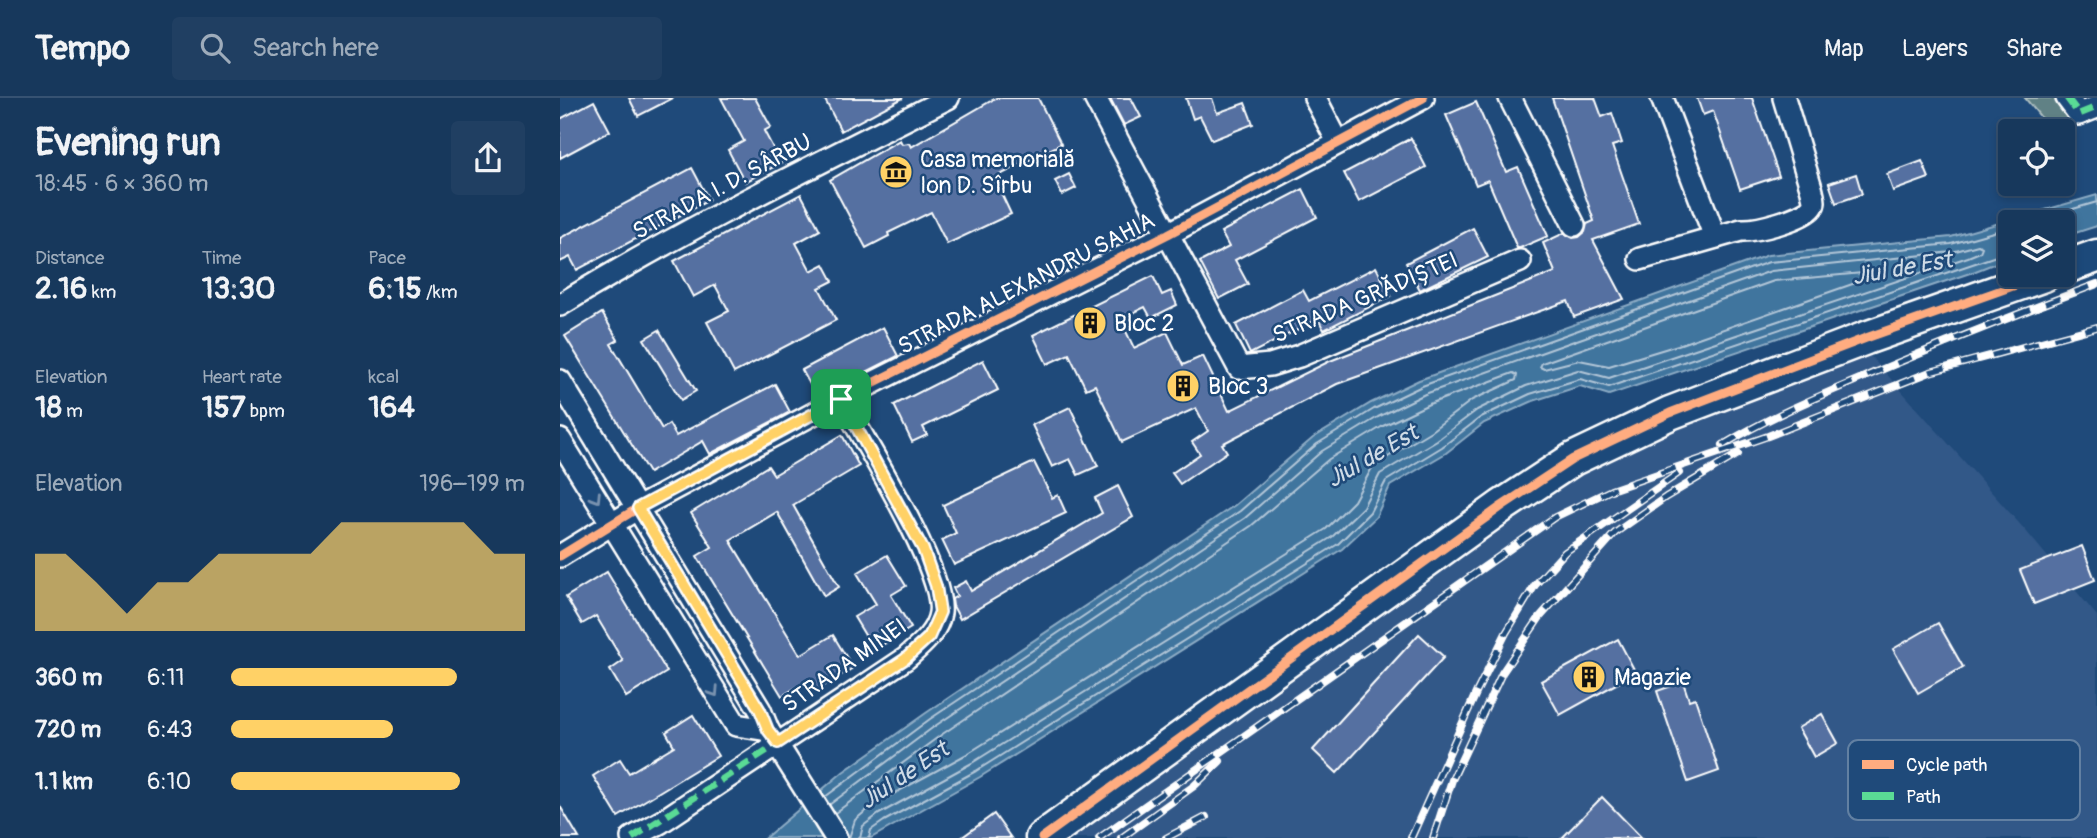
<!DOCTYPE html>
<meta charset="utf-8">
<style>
:root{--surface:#17385c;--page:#203f62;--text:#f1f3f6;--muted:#9eacbb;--line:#365272;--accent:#ffd166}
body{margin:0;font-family:Pangolin,sans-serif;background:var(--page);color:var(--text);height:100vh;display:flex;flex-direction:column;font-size:26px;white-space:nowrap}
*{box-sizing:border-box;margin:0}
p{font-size:23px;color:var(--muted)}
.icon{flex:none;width:38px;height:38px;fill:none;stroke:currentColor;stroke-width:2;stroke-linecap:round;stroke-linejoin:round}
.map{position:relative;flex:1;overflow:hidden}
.details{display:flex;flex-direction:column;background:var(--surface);width:560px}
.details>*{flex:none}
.controls{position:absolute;left:1438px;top:21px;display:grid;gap:14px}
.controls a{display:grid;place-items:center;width:77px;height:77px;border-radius:7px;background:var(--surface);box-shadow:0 4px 10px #0003,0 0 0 2px var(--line);font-size:35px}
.pin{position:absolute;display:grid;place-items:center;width:60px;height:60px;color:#fff;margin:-30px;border-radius:14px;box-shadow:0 4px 10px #0006}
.round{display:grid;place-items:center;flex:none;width:74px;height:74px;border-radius:7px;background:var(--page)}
.overview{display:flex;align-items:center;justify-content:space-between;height:119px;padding:0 35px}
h1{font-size:38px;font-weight:800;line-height:52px}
.metrics{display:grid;grid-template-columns:repeat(3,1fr);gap:10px;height:119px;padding:7px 35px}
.metrics div{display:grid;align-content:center}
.metrics b{font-size:30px;font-weight:800}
.metrics small{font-size:19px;font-weight:400}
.metrics p{font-size:19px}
.chart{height:196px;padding:14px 35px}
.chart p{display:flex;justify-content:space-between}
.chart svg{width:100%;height:126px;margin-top:7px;fill:var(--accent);opacity:.7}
ul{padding:0 35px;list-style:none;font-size:23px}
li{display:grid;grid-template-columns:112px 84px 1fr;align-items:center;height:52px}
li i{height:18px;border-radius:9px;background:var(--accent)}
header{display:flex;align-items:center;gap:42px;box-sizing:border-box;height:98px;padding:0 35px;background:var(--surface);border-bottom:2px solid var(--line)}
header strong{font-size:33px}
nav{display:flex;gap:38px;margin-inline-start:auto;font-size:24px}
.search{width:490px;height:63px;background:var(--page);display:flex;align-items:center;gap:18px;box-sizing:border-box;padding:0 24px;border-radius:7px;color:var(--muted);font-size:26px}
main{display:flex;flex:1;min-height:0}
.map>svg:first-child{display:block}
.built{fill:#335888}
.green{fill:#608185;stroke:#b0c0c2;stroke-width:2}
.water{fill:#41749e;stroke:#8dacc5;stroke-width:2}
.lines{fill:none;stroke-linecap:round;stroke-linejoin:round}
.shore{stroke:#b3c7d8;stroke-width:2}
.building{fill:#5470a1;stroke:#fff;stroke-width:2}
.street-casing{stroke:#fff;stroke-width:26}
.secondary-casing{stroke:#fff;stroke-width:37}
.street{stroke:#1f4a7a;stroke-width:21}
.secondary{stroke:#1f4a7a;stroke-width:32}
.rail-casing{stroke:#fff;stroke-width:8}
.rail{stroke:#1f4a7a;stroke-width:5;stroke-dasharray:16;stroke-linecap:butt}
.quiet{stroke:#5adb95;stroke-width:7;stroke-dasharray:14 7;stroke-linecap:butt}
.cycleway-casing{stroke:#1f4a7a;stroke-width:13}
.cycleway{stroke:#ffac80;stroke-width:9}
.oneway{stroke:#7992af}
.route-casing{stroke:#fff;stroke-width:14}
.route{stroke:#ffd166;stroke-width:9}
.labels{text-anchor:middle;stroke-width:5;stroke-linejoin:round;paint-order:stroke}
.poi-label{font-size:23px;fill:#fff;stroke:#1f4a7a;text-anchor:start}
.street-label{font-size:23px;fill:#fff;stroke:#1f4a7a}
.water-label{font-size:24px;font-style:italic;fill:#d0dce7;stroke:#1f4a7a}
.key{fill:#1f4a7a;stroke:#6280a2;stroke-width:2}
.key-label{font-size:19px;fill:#fff}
</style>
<header>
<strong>Tempo</strong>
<div class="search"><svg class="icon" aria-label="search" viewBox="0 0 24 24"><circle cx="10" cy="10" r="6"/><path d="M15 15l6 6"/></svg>Search here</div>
<nav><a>Map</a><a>Layers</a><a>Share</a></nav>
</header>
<main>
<section class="details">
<div class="overview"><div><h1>Evening run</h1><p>18:45 · 6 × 360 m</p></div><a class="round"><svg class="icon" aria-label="share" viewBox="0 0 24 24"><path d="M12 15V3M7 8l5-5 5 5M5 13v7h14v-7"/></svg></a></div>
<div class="metrics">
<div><p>Distance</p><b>2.16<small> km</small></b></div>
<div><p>Time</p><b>13:30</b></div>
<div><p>Pace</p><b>6:15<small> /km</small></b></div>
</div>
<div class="metrics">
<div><p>Elevation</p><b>18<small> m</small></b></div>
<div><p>Heart rate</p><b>157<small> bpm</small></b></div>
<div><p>kcal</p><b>164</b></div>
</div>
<div class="chart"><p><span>Elevation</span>196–199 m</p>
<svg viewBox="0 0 160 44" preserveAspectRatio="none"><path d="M0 44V17L10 17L20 27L30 38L40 27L50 27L60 17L70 17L80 17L90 17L100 6L110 6L120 6L130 6L140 6L150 17L160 17V44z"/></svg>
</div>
<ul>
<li><b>360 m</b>6:11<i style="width:77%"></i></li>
<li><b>720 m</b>6:43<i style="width:55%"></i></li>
<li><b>1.1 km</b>6:10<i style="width:78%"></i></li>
</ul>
</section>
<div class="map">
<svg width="1537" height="740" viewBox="0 0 1537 740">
<rect width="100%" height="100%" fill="#1f4a7a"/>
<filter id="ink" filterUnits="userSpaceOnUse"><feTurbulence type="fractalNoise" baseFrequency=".0143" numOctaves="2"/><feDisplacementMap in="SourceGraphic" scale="14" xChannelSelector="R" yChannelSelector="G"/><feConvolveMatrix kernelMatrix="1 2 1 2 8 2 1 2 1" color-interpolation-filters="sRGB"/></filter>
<g filter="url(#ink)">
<!-- built -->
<path class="built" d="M1306 253 1466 433 1537 518V740H501L1022 365Z"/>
<!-- green -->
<path class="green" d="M1465 0H1537V20L1492 33Z"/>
<!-- water -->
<path class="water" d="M1537 97V128L1503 139V124H1451V159L1413 174 1049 297 1020 288 973 303 924 325 886 355 830 388 816 419 782 451 420 679 311 740H205L283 674 366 615 675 407 753 340 811 305 859 282 1208 157 1391 139Z"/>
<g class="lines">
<!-- shore -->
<g class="shore">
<path d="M1468 124 1537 104"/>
<path d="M1303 175 1306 178 1304 182 1118 247 1049 268 1019 262 984 271 980 269 982 265 1214 183Z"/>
<path d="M265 699 370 621 680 413 757 346 814 311 862 288 1209 164 1391 146 1451 129"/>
<path d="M269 707 375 628 685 420 762 353 818 319 865 296 1211 173 1392 154 1418 147 1422 149 1420 154 1408 159 1049 280 1018 272 966 288 917 312 877 342 820 376 803 409 772 439 412 665 319 716 303 728 300 740"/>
<path d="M275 715 381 637 691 428 769 361 823 328 869 306 953 275 957 277 956 282 912 302 871 333 813 368 794 403 766 431 407 656 313 707 295 722 289 740"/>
<path d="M309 740 311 732 324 723 416 673 778 446 810 414 826 383 882 349 921 319 970 296 1020 281 1049 289 1451 153"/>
</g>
</g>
<!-- building -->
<g class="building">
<path d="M69 0H113L78 18Z"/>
<path d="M161 0H195L211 29 204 33 221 65 185 84 168 52 184 43Z"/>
<path d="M264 0H343L281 33Z"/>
<path d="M436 0H478L501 46 434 80 451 116 387 146 371 114 328 135 329 138 306 150 270 82 340 42 342 46 349 45 351 49Z"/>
<path d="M550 0H571L581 19 564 27Z"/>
<path d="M626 0H652L657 15 685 5 693 26 652 42 640 18 633 21Z"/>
<path d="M992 0H1035L1042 19 1052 15 1062 45 1052 48 1079 126 1033 142 1064 201 1014 219 1008 203 777 286 662 346 667 354 620 386 612 375 640 356 632 344 648 333 636 310 562 344 535 287 526 291 509 256 487 266 473 237 593 178 602 197 611 193 617 207 591 220 585 209 560 221 574 250 607 234 623 267 643 258 669 313 770 263 995 174 983 145 1004 135 1013 140 1019 139 1025 134 1027 126 1034 123Z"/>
<path d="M1137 0H1192L1219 78 1180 91 1153 13 1143 17Z"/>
<path d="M34 3 50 33 0 60V21Z"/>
<path d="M916 4 946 74 958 69 988 138 960 150H957L928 82 916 87 886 17Z"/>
<path d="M851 40 866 69 799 104 784 75Z"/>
<path d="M1362 63 1369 80 1333 93 1327 76Z"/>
<path d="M132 70 149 102 17 172 10 159 0 164V140Z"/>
<path d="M509 76 516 90 502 97 495 83Z"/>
<path d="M1296 76 1302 96 1276 105 1269 85Z"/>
<path d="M743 91 757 119 675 162 688 186 659 201 640 164 669 149 661 134Z"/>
<path d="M241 96 260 132 236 145 251 173 264 166 273 183 259 190 276 222 174 275 147 224 169 213 155 187 133 199 114 163Z"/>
<path d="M913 130 928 159 860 192 846 165Z"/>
<path d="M816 169 831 198 764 232 758 221 690 256 676 227 743 192 749 203Z"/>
<path d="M42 215 58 242 51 246 102 331 109 326 116 338 215 286 230 314 150 356 143 343 89 375 5 238Z"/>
<path d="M323 229 338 258 257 299 242 272Z"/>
<path d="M99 232 136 293 121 302 84 241Z"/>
<path d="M423 262 438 292 363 329 367 337 352 344 334 307Z"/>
<path d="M510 309 538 368 518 377 510 361 492 369 472 327Z"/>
<path d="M282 337 299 368 233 407 279 489 264 498 217 414 170 442 240 557 273 537 293 570 254 594 247 583 222 598 137 458 152 449 131 415 208 368 214 377Z"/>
<path d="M474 364 492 400 498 397 506 415 394 467 382 442 396 435 383 407Z"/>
<path d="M558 388 573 419 400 521 393 508 392 501 397 498 393 490 406 483 411 493 542 415 535 400Z"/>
<path d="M1522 448 1535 482 1474 506 1460 472Z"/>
<path d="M327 457 346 488 331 497 351 530 314 552 294 519 316 506 297 475Z"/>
<path d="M47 474 107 574 66 599 50 572 63 563 36 518 22 526 6 499Z"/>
<path d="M1378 525 1403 569 1358 595 1333 551Z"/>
<path d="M859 536 884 559 777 675 753 652Z"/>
<path d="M1058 541 1076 575 1000 617 981 583Z"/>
<path d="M1123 584 1129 602 1135 600 1159 673 1128 684 1097 593Z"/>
<path d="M1262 616 1278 645 1254 659 1238 630Z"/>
<path d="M133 617 158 658 58 719 33 678 60 661 69 675 114 648 106 634Z"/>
<path d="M1042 699 1082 740H1002Z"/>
<path d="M0 708 19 740H0Z"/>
<path d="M434 716 451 740H401Z"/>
</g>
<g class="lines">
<defs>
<g id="street">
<path d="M535 0 679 270 710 267 739 258 960 163"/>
<path d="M755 0 778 44"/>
<path d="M950 0 1014 127"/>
<path d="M1102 0 1155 139"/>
<path d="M1507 0 1519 16 1537 9"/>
<path d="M1080 161 1181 132C1196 133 1243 121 1252 109 1256 104 1253 99 1252 93L1224 0"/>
<path d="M0 207C125 130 258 66 388 0"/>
<path d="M0 283 200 612 208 632 276 740"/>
<path d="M0 342 176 627 208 632"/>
<path d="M0 458 78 410 281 301 608 136 863 0"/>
<path d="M72 740 101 724 345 561C360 548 377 535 380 515 386 474 303 341 281 301"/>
</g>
<g id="secondary">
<path d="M1503 170 1537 158"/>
<path d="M482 740 942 408 1013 361 1110 315 1306 240 1484 177"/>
</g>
</defs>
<!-- street casing -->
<use href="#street" class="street-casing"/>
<!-- secondary casing -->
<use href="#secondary" class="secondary-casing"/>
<!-- street -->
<use href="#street" class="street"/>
<!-- secondary -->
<use href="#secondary" class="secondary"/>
<defs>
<g id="rail">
<path d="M1163 347C1214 316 1269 294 1323 271 1394 241 1465 213 1537 186"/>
<path d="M539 740 995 419 1051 392 1208 338 1370 274 1537 229"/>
<path d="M561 740 634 688 660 663"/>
<path d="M606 740 646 719"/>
<path d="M851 740 917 593 946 535 975 487 1005 454 1119 375"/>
<path d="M873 740 892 682 942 575 980 519 1055 435 1106 399 1178 356"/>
</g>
</defs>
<!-- rail casing -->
<use href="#rail" class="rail-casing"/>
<!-- rail -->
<use href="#rail" class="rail"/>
<!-- quiet -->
<g class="quiet">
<path d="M1507 0 1519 16 1537 9"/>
<path d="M72 740 218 645"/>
</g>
<defs>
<g id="cycleway">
<path d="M0 458 78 410 281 301 608 136 863 0"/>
<path d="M482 740 942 408 1013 361 1110 315 1306 240 1484 177"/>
</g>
</defs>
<!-- cycleway casing -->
<use href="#cycleway" class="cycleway-casing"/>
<!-- cycleway -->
<use href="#cycleway" class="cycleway"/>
</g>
<!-- one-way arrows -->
<defs><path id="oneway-chevron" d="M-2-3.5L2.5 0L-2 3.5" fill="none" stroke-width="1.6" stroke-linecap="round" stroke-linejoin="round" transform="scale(1.75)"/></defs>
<g class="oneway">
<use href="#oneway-chevron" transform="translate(36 400) rotate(58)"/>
<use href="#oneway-chevron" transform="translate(154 594) rotate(57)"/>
</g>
</g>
<g class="lines" filter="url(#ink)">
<defs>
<path id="route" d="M281 301 363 451 376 488 380 514 369 539 345 561 218 645 208 632 200 612 78 410Z"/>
</defs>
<!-- route casing -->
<use href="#route" class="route-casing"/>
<!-- route -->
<use href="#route" class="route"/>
</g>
<!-- icons -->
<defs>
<symbol id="museum-disc" viewBox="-11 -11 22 22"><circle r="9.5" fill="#ffd166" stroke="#1f4a7a"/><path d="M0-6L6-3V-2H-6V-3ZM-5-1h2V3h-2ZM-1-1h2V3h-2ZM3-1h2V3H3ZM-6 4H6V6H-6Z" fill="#111"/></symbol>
<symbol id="building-disc" viewBox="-11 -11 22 22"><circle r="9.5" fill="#ffd166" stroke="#1f4a7a"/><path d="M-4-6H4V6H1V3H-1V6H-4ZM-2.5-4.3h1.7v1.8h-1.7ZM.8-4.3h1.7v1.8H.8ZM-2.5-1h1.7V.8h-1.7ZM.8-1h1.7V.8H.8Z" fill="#111"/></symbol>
</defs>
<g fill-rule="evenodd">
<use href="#museum-disc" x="317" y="55" width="38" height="38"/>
<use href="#building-disc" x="511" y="206" width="38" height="38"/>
<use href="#building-disc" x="604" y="269" width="38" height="38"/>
<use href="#building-disc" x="1010" y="560" width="38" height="38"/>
</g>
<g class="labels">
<!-- poi labels -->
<g class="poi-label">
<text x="360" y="69">Casa memorială<tspan x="360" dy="26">Ion D. Sîrbu</tspan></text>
<text x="554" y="233">Bloc 2</text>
<text x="648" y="296">Bloc 3</text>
<text x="1054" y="587">Magazie</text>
</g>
<!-- street labels -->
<g class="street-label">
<text transform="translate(162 88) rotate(-28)" y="8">STRADA I. D. SÂRBU</text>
<text transform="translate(466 185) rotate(-27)" y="8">STRADA ALEXANDRU SAHIA</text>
<text transform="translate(805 199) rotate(-23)" y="8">STRADA GRĂDIȘTEI</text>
<text transform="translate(284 567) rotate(-35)" y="8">STRADA MINEI</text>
</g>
<!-- water labels -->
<g class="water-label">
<text transform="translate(1342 170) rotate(-10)" y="8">Jiul de Est</text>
<text transform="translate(812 358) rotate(-30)" y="8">Jiul de Est</text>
<text transform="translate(344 677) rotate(-34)" y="8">Jiul de Est</text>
</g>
</g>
<!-- legend -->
<rect x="1288" y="642" width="232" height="80" rx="10" class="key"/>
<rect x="1302" y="662" width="32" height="9" fill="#ffac80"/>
<rect x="1302" y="694" width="32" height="8" fill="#5adb95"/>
<g class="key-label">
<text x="1346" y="673">Cycle path</text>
<text x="1346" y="705">Path</text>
</g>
</svg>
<div class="controls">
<a><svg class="icon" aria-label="locate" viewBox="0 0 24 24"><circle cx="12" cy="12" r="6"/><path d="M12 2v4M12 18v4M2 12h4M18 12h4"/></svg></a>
<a><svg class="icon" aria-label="layers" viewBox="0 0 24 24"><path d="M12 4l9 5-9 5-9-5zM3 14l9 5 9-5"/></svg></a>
</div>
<div class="pin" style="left:281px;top:301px;background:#1e9e55"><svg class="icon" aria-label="arrive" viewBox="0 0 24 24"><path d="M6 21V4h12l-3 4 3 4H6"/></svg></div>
</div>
</main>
